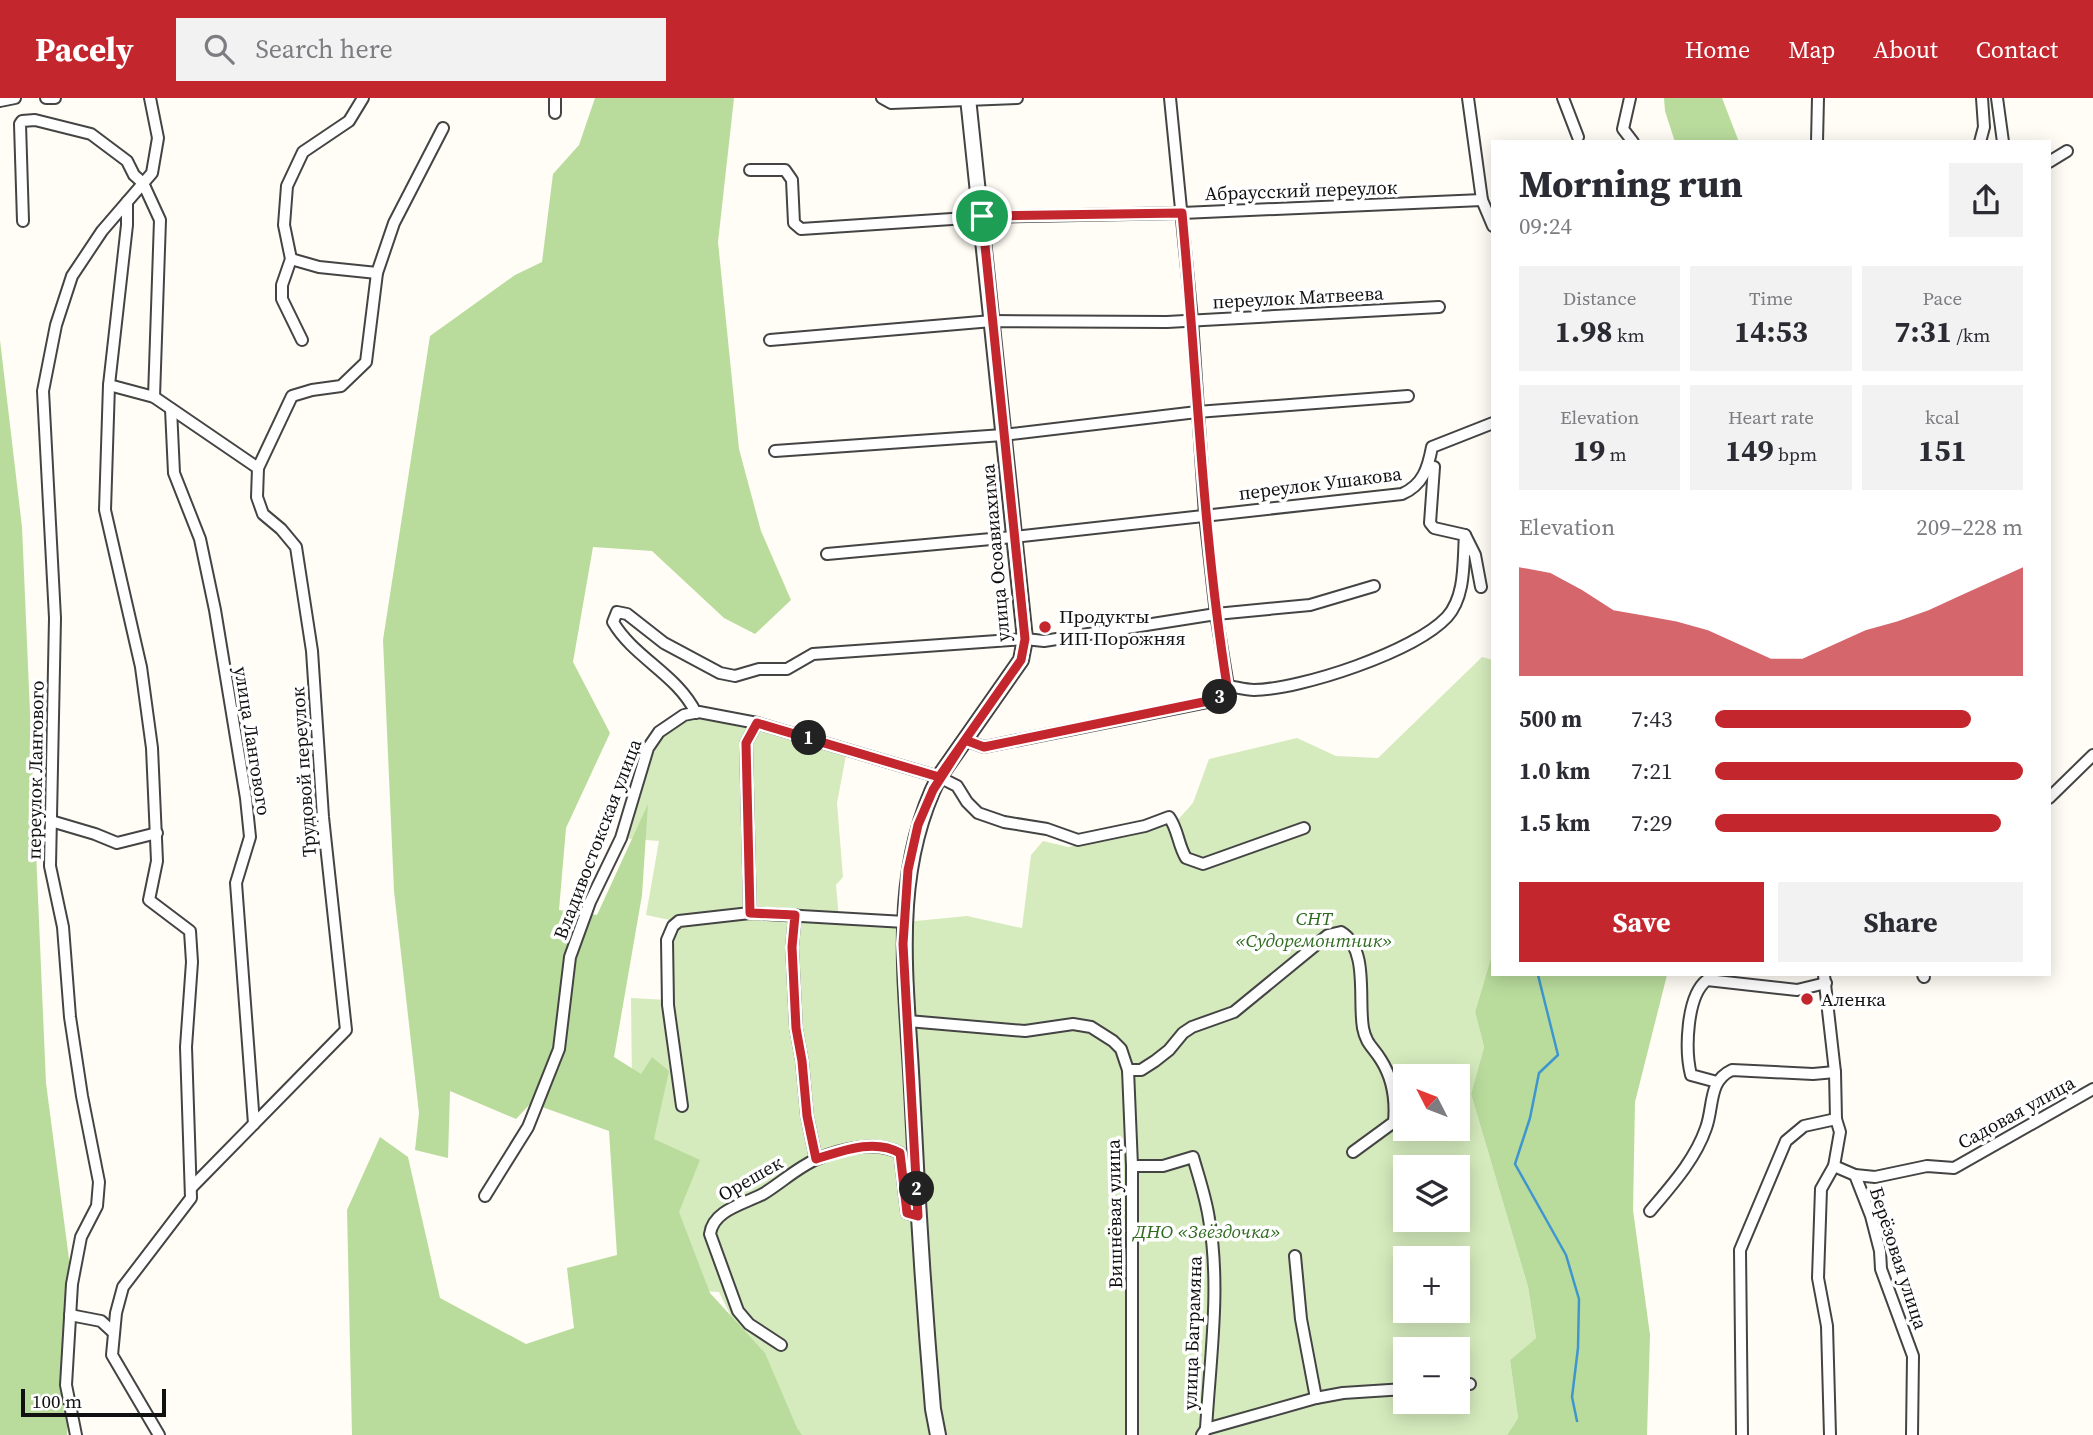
<!DOCTYPE html>
<meta charset="utf-8">
<style>
:root{--surface:#fff;--page:#f2f2f3;--text:#2b2b33;--muted:#7c7c81;--accent:#c4262e}
body{margin:0;font-family:"Source Serif 4",serif;background:var(--page);color:var(--text);height:100vh;display:flex;flex-direction:column;font-size:26px;white-space:nowrap}
*{box-sizing:border-box;margin:0}
p{font-size:23px;color:var(--muted)}
.icon{flex:none;width:38px;height:38px;fill:none;stroke:currentColor;stroke-width:2;stroke-linecap:round;stroke-linejoin:round}
.map{position:relative;flex:1;overflow:hidden}
.panel{position:absolute;left:1491px;top:42px;width:560px;height:836px;display:flex;flex-direction:column;background:var(--surface);border-radius:0px;box-shadow:0 4px 18px #0003}
.panel>*{flex:none}
.needle{width:46px;rotate:312deg}
.buttons{position:absolute;left:1393px;top:966px;display:grid;gap:14px}
.buttons a{display:grid;place-items:center;width:77px;height:77px;border-radius:0px;background:var(--surface);box-shadow:0 4px 18px #0003;font-size:35px}
.scale{position:absolute;left:21px;bottom:18px;width:145px;box-sizing:border-box;padding-left:7px;border:4px solid #111;border-top:0;font-size:19px;line-height:24px;white-space:nowrap;color:#111;-webkit-text-stroke:5px #fff;paint-order:stroke}
.pin{position:absolute;display:grid;place-items:center;width:60px;height:60px;color:#fff;margin:-30px;border:4px solid #fff;border-radius:50%;box-shadow:0 2px 7px #0007}
.km{position:absolute;width:35px;height:35px;margin:-18px;border-radius:50%;background:#222;color:#fff;font-size:19px;line-height:35px;text-align:center}
.round{display:grid;place-items:center;flex:none;width:74px;height:74px;border-radius:0px;background:var(--page)}
.headline{display:flex;align-items:center;justify-content:space-between;height:119px;padding:0 28px}
h1{font-size:38px;font-weight:700;line-height:52px}
.stats{display:grid;grid-template-columns:repeat(3,1fr);gap:10px;height:119px;padding:7px 28px}
.stats div{display:grid;align-content:center;border-radius:0px;background:var(--page);text-align:center}
.stats b{font-size:30px;font-weight:700}
.stats small{font-size:19px;font-weight:400}
.stats p{font-size:19px}
.chart{height:196px;padding:14px 28px}
.chart p{display:flex;justify-content:space-between}
.chart svg{width:100%;height:126px;margin-top:7px;fill:var(--accent);opacity:.7}
.primary-button{display:flex;gap:14px;margin-top:auto;padding:14px 28px}
.primary-button a{flex:1;height:80px;border-radius:0px;background:var(--accent);color:#fff;font-size:28px;font-weight:700;line-height:80px;text-align:center}
.primary-button a+a{background:var(--page);color:var(--text)}
ul{padding:0 28px;list-style:none;font-size:23px}
li{display:grid;grid-template-columns:112px 84px 1fr;align-items:center;height:52px}
li i{height:18px;border-radius:9px;background:var(--accent)}
header{display:flex;align-items:center;gap:42px;box-sizing:border-box;height:98px;padding:0 35px;background:var(--accent);color:#fff}
header strong{font-size:33px}
nav{display:flex;gap:38px;margin-inline-start:auto;font-size:24px}
.search{width:490px;height:63px;background:var(--page);display:flex;align-items:center;gap:18px;box-sizing:border-box;padding:0 24px;border-radius:0px;color:var(--muted);font-size:26px}
.map>svg:first-child{display:block}
.green{fill:#d5ebbd;fill-rule:evenodd}
.forest{fill:#b9dc9c}
.lines{fill:none;stroke-linecap:round;stroke-linejoin:round}
.stream{stroke:#3f96cf;stroke-width:2.5}
.minor-casing{stroke:#444;stroke-width:14}
.tertiary-casing{stroke:#444;stroke-width:18}
.minor{stroke:#fff;stroke-width:10}
.tertiary{stroke:#fff;stroke-width:14}
.route-casing{stroke:#fff;stroke-width:14}
.route{stroke:#c4262e;stroke-width:9}
.poi-dot{fill:#c4262e;stroke:#fff;stroke-width:2.5}
.labels{text-anchor:middle;stroke-width:7;stroke-linejoin:round;paint-order:stroke}
.street-label{font-size:19px;fill:#111;stroke:#fff}
.poi-label{font-size:19px;fill:#111;stroke:#fff;text-anchor:start}
.park-label{font-size:19px;font-style:italic;fill:#2f6b1f;stroke:#fff}
</style>
<header>
<strong>Pacely</strong>
<div class="search"><svg class="icon" aria-label="search" viewBox="0 0 24 24"><circle cx="10" cy="10" r="6"/><path d="M15 15l6 6"/></svg>Search here</div>
<nav><a>Home</a><a>Map</a><a>About</a><a>Contact</a></nav>
</header>
<div class="map">
<svg width="2093" height="1337" viewBox="0 0 2093 1337">
<rect width="100%" height="100%" fill="#fffdf5"/>
<!-- green -->
<path class="green" d="M1482 559 1493 562V853L1475 914 1484 949 1471 996 1528 1189 1536 1240 1510 1262 1518 1320 1507 1337H790L719 1194 646 1190 632 987 631 900 668 902 673 828 670 822 646 817 659 743 621 740 659 634 699 614 847 652 837 705 843 779 836 787 839 820 905 824 967 818 1022 830 1031 757 1043 743 1068 749 1174 726 1193 705 1209 661 1297 640 1336 658 1378 660ZM1405 978H1458V1031H1405ZM1405 1069H1458V1122H1405ZM1405 1160H1458V1213H1405ZM1405 1251H1458V1304H1405Z"/>
<!-- forest -->
<g class="forest">
<path d="M595 0H734L718 144 739 351 761 433 791 502 755 536 724 520 652 453 593 449 573 564 610 635 566 730 559 812 597 817 648 706 642 797 614 959 641 976 652 959 669 973 654 1041 700 1062 679 1114 710 1195 765 1255 797 1330 802 1337H352L347 1112 380 1039 408 1059 440 1200 526 1246 574 1230 567 1170 617 1157 609 1033 531 1005 516 1021 450 993 448 1060 415 1052 419 1015 394 793 383 542 430 238 515 177 542 164 553 76 579 47Z"/>
<path d="M1664 0H1722L1739 44H1675L1665 13Z"/>
<path d="M0 242 22 429 46 985 75 1207 67 1337H0Z"/>
<path d="M1493 853V877H1667L1635 1004 1633 1112 1650 1237 1647 1337H1507L1518 1320 1510 1262 1536 1240 1528 1189 1471 996 1484 949 1475 914Z"/>
</g>
<g class="lines">
<!-- stream -->
<path class="stream" d="M1538 877 1558 957 1539 975 1530 1020 1515 1066 1566 1157 1579 1201 1578 1250 1572 1299 1577 1323"/>
<defs>
<g id="minor">
<path d="M46 0H55"/>
<path d="M150 0 158 40 152 75 127 104V127L109 287 105 412 141 569 152 650 157 763 149 802 190 833 192 864 186 949 191 1100 123 1189 116 1215 112 1257 159 1337"/>
<path d="M555 0V15"/>
<path d="M882 0 891 5 1017 0"/>
<path d="M1468 0 1482 102 1493 128"/>
<path d="M1563 0 1578 39"/>
<path d="M1630 0 1623 31 1633 44"/>
<path d="M1997 0 2003 44"/>
<path d="M0 3 15 0"/>
<path d="M1817 44 1818 0"/>
<path d="M1980 44 1984 29 1982 0"/>
<path d="M2049 64 2067 53"/>
<path d="M750 72H785L792 82 794 125 801 131 982 119 1182 115 1482 102"/>
<path d="M23 123 20 26 22 23 35 22 91 36 127 63 134 77 143 85 160 122 154 299"/>
<path d="M291 161 319 169 377 175"/>
<path d="M302 242 282 201V187L291 161 284 127 287 88 303 54 349 23 363 0"/>
<path d="M770 242 992 223 1167 224 1439 209"/>
<path d="M109 287 154 299 258 370"/>
<path d="M171 311 174 375 200 441 215 512 246 700 250 739 236 785 254 1026"/>
<path d="M775 353 1003 337 1197 314 1408 298"/>
<path d="M1428 367 1434 369 1430 425 1434 430 1465 437 1475 457 1481 489"/>
<path d="M827 456 1013 439 1402 396C1423 387 1428 370 1432 349L1493 325"/>
<path d="M1228 588C1236 589 1245 592 1254 592 1302 591 1414 554 1447 519 1466 498 1463 463 1465 437"/>
<path d="M696 615C677 576 634 560 613 524L617 514 627 516 664 545 720 575 735 578 759 571H787L813 556 1025 541 1044 543 1216 516 1310 507 1374 488"/>
<path d="M965 642 984 649 1218 602 1228 588 1216 516 1205 417 1192 222 1170 0"/>
<path d="M2049 700 2093 657"/>
<path d="M51 723 95 736 117 745 157 735"/>
<path d="M750 815 746 645 757 625"/>
<path d="M795 817 792 849 796 930 802 963 807 1018 816 1061"/>
<path d="M1824 877 1835 974 1836 1021 1840 1034 1834 1068 1821 1091 1818 1180 1827 1228 1830 1337"/>
<path d="M1923 877 1924 879"/>
<path d="M908 923 1025 933 1073 926 1091 929 1113 943 1121 951 1128 972 1132 1068V1337"/>
<path d="M1128 972H1141L1155 963 1169 952 1183 935 1192 929 1234 914 1328 837 1341 834C1369 851 1358 901 1363 930 1366 946 1373 949 1381 962 1393 981 1396 1002 1394 1024L1353 1054"/>
<path d="M1717 984 1691 977C1685 953 1686 898 1707 882L1797 892 1826 885"/>
<path d="M682 1008 668 907 667 842 673 828 679 823 750 815 905 824"/>
<path d="M1132 1068H1163L1193 1059C1199 1080 1206 1100 1209 1121 1221 1189 1210 1262 1206 1331"/>
<path d="M1834 1068 1855 1077 1875 1079 1927 1068 1954 1070 2093 991"/>
<path d="M1855 1077 1871 1118 1880 1153 1881 1171 1913 1258 1912 1337"/>
<path d="M191 1090 346 932 323 719 312 553 296 449 281 431 263 416 257 399 258 370 292 298 312 292 341 288 366 264 377 175 394 125 443 30"/>
<path d="M485 1098 528 1029 559 951 570 859 590 804 621 740 648 650 659 634 684 617 699 614 757 625 939 679 957 688 967 704 978 715 1004 724 1047 731 1078 742 1145 728 1169 719C1178 731 1178 747 1186 760L1203 766 1304 730"/>
<path d="M1650 1113C1671 1088 1695 1062 1706 1030 1714 1008 1708 983 1732 972L1813 976 1835 974"/>
<path d="M1295 1158 1301 1221 1316 1300"/>
<path d="M70 1217 101 1223 113 1234"/>
<path d="M781 1247 749 1226 738 1213 710 1136C713 1112 744 1106 763 1096 781 1085 798 1069 817 1061 841 1051 876 1042 900 1055L907 1115 918 1118"/>
<path d="M1458 1287 1470 1286"/>
<path d="M76 1337 66 1287 72 1186 81 1139 97 1108 99 1084 82 998 70 919 63 829 50 768 55 520 43 293 56 227 72 178 102 133 127 104"/>
<path d="M1202 1337 1206 1331 1316 1300 1343 1295 1405 1291"/>
<path d="M1742 1337 1740 1152 1786 1043 1804 1028 1836 1021"/>
</g>
<path id="tertiary" d="M938 1337 933 1311C924 1205 917 1099 912 992 907 886 889 778 939 679L1021 562 1025 541 968 0"/>
</defs>
<!-- minor casing -->
<use href="#minor" class="minor-casing"/>
<!-- tertiary casing -->
<use href="#tertiary" class="tertiary-casing"/>
<!-- minor -->
<use href="#minor" class="minor"/>
<!-- tertiary -->
<use href="#tertiary" class="tertiary"/>
</g>
<g class="lines">
<defs>
<path id="route" d="M982 118 1025 541 1021 562 939 679 757 625 746 645 750 815 795 817 792 849 796 930 802 963 807 1018 816 1061C842 1053 874 1040 900 1055L907 1115 918 1118 903 846 908 772 918 727 933 692 965 642 984 649 1218 601 1227 588C1202 431 1197 273 1182 115L982 118"/>
</defs>
<!-- route casing -->
<use href="#route" class="route-casing"/>
<!-- route -->
<use href="#route" class="route"/>
</g>
<!-- markers -->
<g class="poi-dot">
<circle cx="1045" cy="529" r="7"/>
<circle cx="1807" cy="901" r="7"/>
</g>
<g class="labels">
<!-- street labels -->
<g class="street-label">
<text transform="translate(1301 92) rotate(-2)" y="7">Абраусский переулок</text>
<text transform="translate(1298 199) rotate(-3)" y="7">переулок Матвеева</text>
<text transform="translate(1320 385) rotate(-7)" y="7">переулок Ушакова</text>
<text transform="translate(995 455) rotate(-95)" y="7">улица Осоавиахима</text>
<text transform="translate(253 643) rotate(81)" y="7">улица Лангового</text>
<text transform="translate(35 672) rotate(-89)" y="7">переулок Лангового</text>
<text transform="translate(303 674) rotate(-94)" y="7">Трудовой переулок</text>
<text transform="translate(597 741) rotate(-69)" y="7">Владивостокская улица</text>
<text transform="translate(2016 1014) rotate(-29)" y="7">Садовая улица</text>
<text transform="translate(750 1080) rotate(-30)" y="7">Орешек</text>
<text transform="translate(1114 1116) rotate(-91)" y="7">Вишнёвая улица</text>
<text transform="translate(1899 1160) rotate(72)" y="7">Берёзовая улица</text>
<text transform="translate(1192 1235) rotate(-88)" y="7">улица Баграмяна</text>
</g>
<!-- poi labels -->
<g class="poi-label">
<text x="1059" y="525">Продукты<tspan x="1059" dy="22">ИП Порожняя</tspan></text>
<text x="1821" y="908">Аленка</text>
</g>
<!-- park labels -->
<g class="park-label">
<text x="1314" y="827">СНТ<tspan x="1314" dy="22">«Судоремонтник»</tspan></text>
<text x="1207" y="1140">ДНО «Звёздочка»</text>
</g>
</g>
</svg>
<div class="buttons">
<a><svg class="needle" viewBox="-14 -14 28 28"><path d="M0-13l5 13h-10z" fill="#e53935"/><path d="M0 13l5-13h-10z" fill="#7c7c81"/></svg></a>
<a><svg class="icon" aria-label="layers" viewBox="0 0 24 24"><path d="M12 4l9 5-9 5-9-5zM3 14l9 5 9-5"/></svg></a>
<a>+</a>
<a>−</a>
</div>
<div class="scale">100 m</div>
<div class="pin" style="left:982px;top:118px;background:#1e9e55"><svg class="icon" aria-label="arrive" viewBox="0 0 24 24"><path d="M6 21V4h12l-3 4 3 4H6"/></svg></div>
<b class="km" style="left:809px;top:640px">1</b>
<b class="km" style="left:917px;top:1091px">2</b>
<b class="km" style="left:1220px;top:599px">3</b>
<section class="panel">
<div class="headline"><div><h1>Morning run</h1><p>09:24</p></div><a class="round"><svg class="icon" aria-label="share" viewBox="0 0 24 24"><path d="M12 15V3M7 8l5-5 5 5M5 13v7h14v-7"/></svg></a></div>
<div class="stats">
<div><p>Distance</p><b>1.98<small> km</small></b></div>
<div><p>Time</p><b>14:53</b></div>
<div><p>Pace</p><b>7:31<small> /km</small></b></div>
</div>
<div class="stats">
<div><p>Elevation</p><b>19<small> m</small></b></div>
<div><p>Heart rate</p><b>149<small> bpm</small></b></div>
<div><p>kcal</p><b>151</b></div>
</div>
<div class="chart"><p><span>Elevation</span>209–228 m</p>
<svg viewBox="0 0 160 44" preserveAspectRatio="none"><path d="M0 44V6L10 8L20 14L30 21L40 23L50 25L60 28L70 33L80 38L90 38L100 33L110 28L120 25L130 21L140 16L150 11L160 6V44z"/></svg>
</div>
<ul>
<li><b>500 m</b>7:43<i style="width:83%"></i></li>
<li><b>1.0 km</b>7:21<i style="width:100%"></i></li>
<li><b>1.5 km</b>7:29<i style="width:93%"></i></li>
</ul>
<div class="primary-button"><a>Save</a><a>Share</a></div>
</section>
</div>
